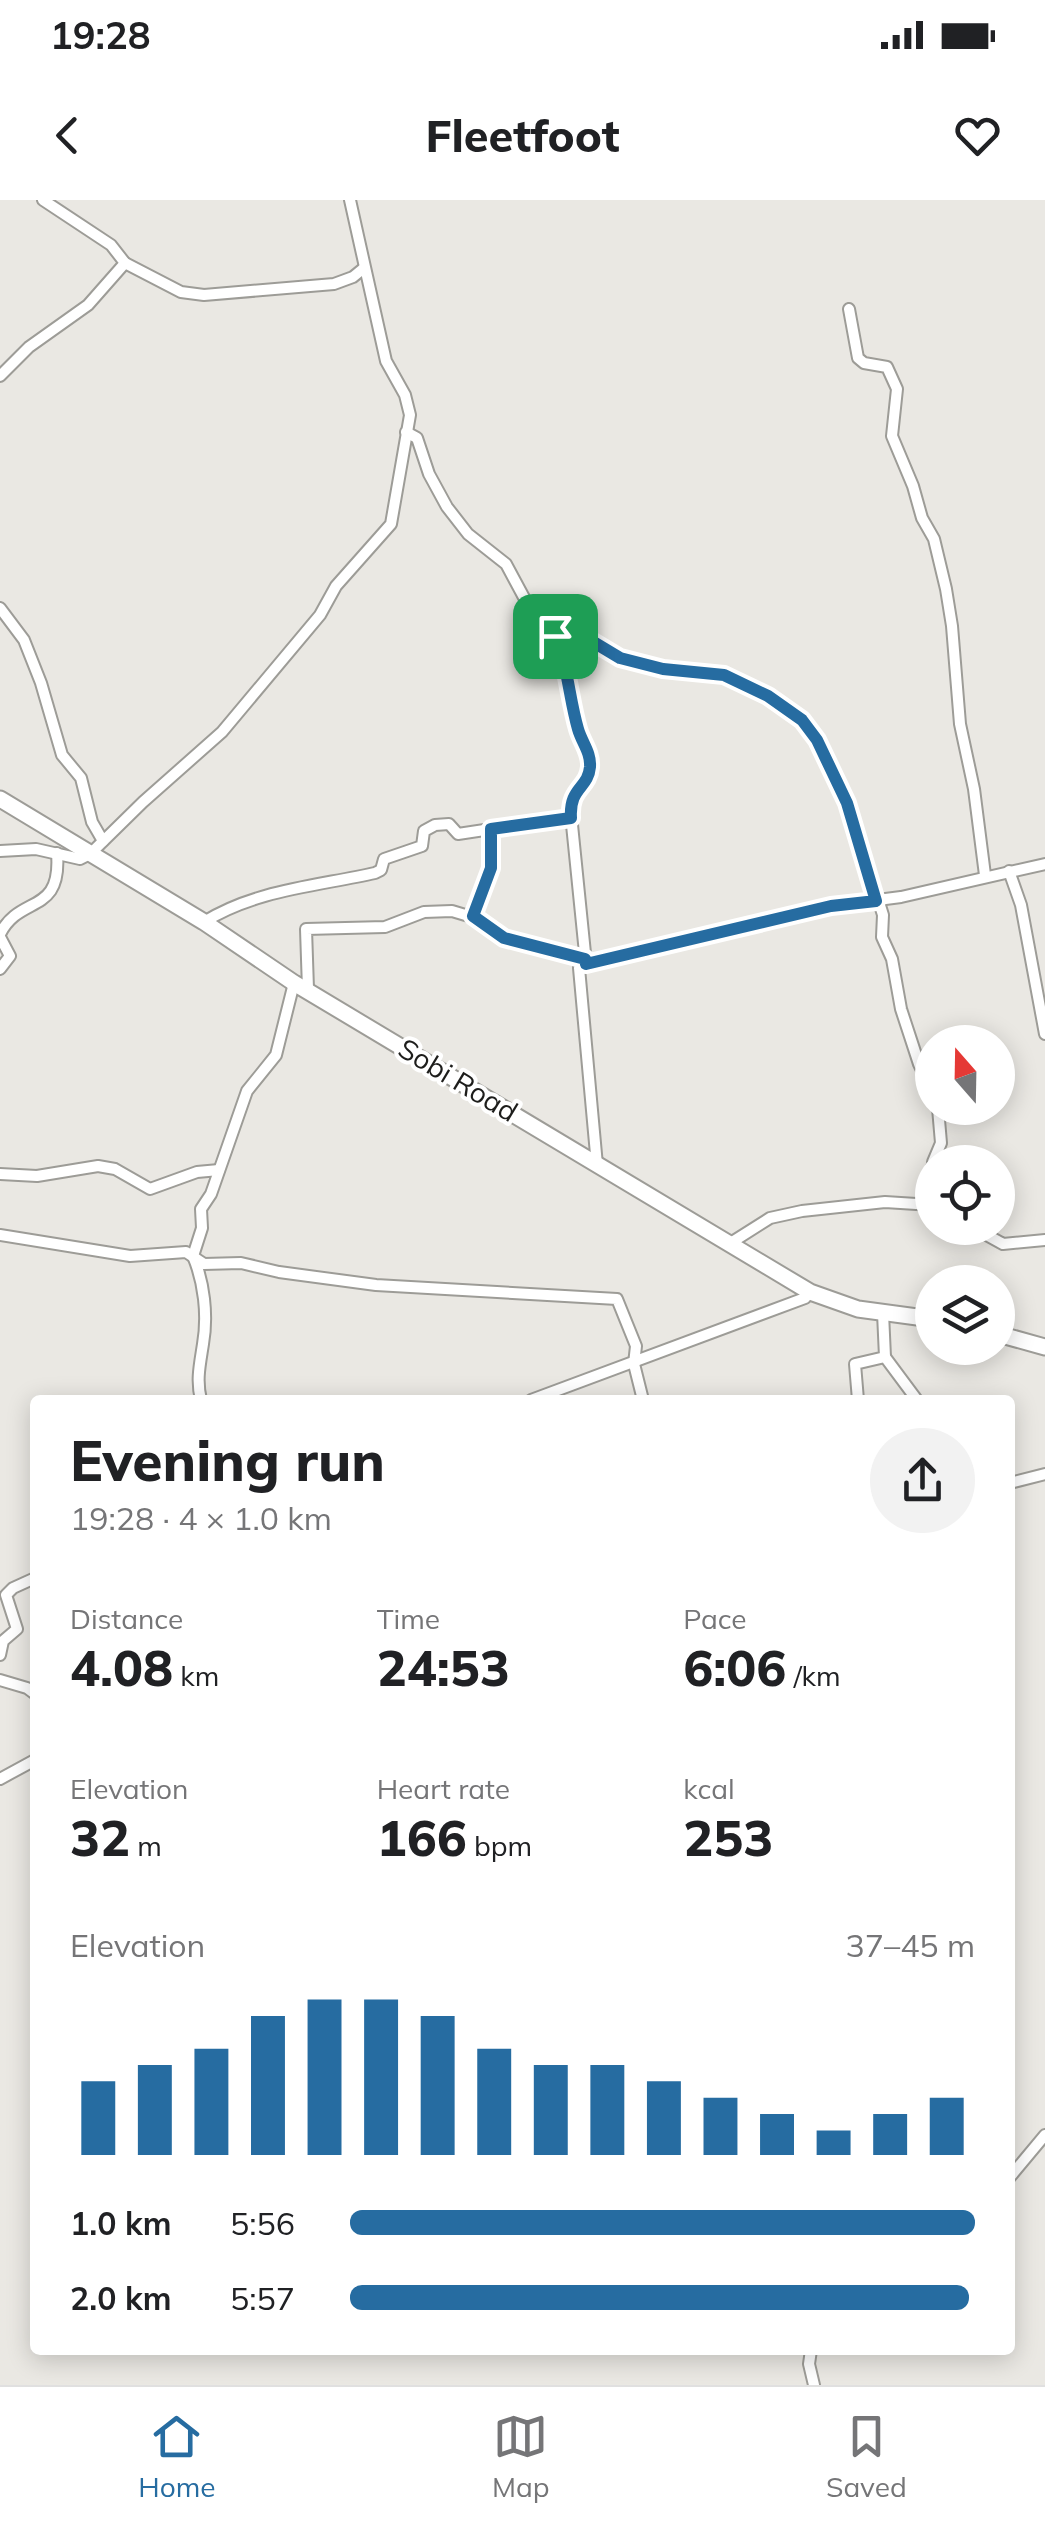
<!DOCTYPE html>
<meta charset="utf-8">
<style>
:root{--surface:#fff;--page:#f2f2f2;--text:#202124;--muted:#757577;--line:#e0e0e0;--accent:#266ca1}
body{margin:0;font-family:Mulish,sans-serif;background:var(--page);color:var(--text);height:100vh;display:flex;flex-direction:column;font-size:38px;white-space:nowrap}
*{box-sizing:border-box;margin:0}
p{font-size:32px;color:var(--muted)}
.icon{flex:none;width:55px;height:55px;fill:none;stroke:currentColor;stroke-width:2;stroke-linecap:round;stroke-linejoin:round}
.map{position:relative;flex:1;overflow:hidden}
.details{position:absolute;left:30px;top:1195px;width:985px;height:960px;display:flex;flex-direction:column;background:var(--surface);border-radius:10px;box-shadow:0 5px 25px #0003}
.details>*{flex:none}
.needle{width:65px;rotate:340deg}
.tools{position:absolute;left:915px;top:825px;display:grid;gap:20px}
.tools a{display:grid;place-items:center;width:100px;height:100px;border-radius:50%;background:var(--surface);box-shadow:0 5px 25px #0003;font-size:50px}
.pin{position:absolute;display:grid;place-items:center;width:85px;height:85px;color:#fff;margin:-42px;border-radius:20px;box-shadow:0 5px 15px #0006}
.round{display:grid;place-items:center;flex:none;width:105px;height:105px;border-radius:52px;background:var(--page)}
.headline{display:flex;align-items:center;justify-content:space-between;height:170px;padding:0 40px}
h1{font-size:55px;font-weight:800;line-height:75px}
.metrics{display:grid;grid-template-columns:repeat(3,1fr);gap:15px;height:170px;padding:10px 40px}
.metrics div{display:grid;align-content:center}
.metrics b{font-size:50px;font-weight:800}
.metrics small{font-size:28px;font-weight:400}
.metrics p{font-size:28px}
.chart{height:280px;padding:20px 40px}
.chart p{display:flex;justify-content:space-between}
.chart svg{width:100%;height:180px;margin-top:10px;stroke:var(--accent);stroke-width:6}
ul{padding:0 40px;list-style:none;font-size:32px}
li{display:grid;grid-template-columns:160px 120px 1fr;align-items:center;height:75px}
li i{height:25px;border-radius:12px;background:var(--accent)}
.status{display:flex;justify-content:space-between;align-items:center;height:70px;padding:0 50px;background:var(--surface);direction:ltr}
.status svg{height:28px;fill:currentColor}
header{display:flex;justify-content:space-between;align-items:center;height:130px;padding:0 40px;background:var(--surface);font-size:45px;font-weight:800}
.tab-bar{display:flex;justify-content:space-around;align-items:center;height:140px;border-top:2px solid var(--line);background:var(--surface);font-size:28px;color:var(--muted)}
.tab-bar a{display:grid;justify-items:center;gap:5px}
.tab-bar .current{color:var(--accent)}
.map>svg:first-child{display:block}
.lines{fill:none;stroke-linecap:round;stroke-linejoin:round}
.minor-casing{stroke:#9d9c97;stroke-width:14}
.highway-casing{stroke:#9d9c97;stroke-width:19}
.minor{stroke:#fff;stroke-width:10}
.highway{stroke:#fff;stroke-width:15}
.route-casing{stroke:#fff;stroke-width:20}
.route{stroke:#266ca1;stroke-width:12}
.labels{text-anchor:middle;stroke-width:8;stroke-linejoin:round;paint-order:stroke}
.street-label{font-size:28px;fill:#1d1d1b;stroke:#fff}
</style>
<div class="status"><b>19:28</b><svg viewBox="0 0 49 12"><path d="M0 12V9h3v3zM5 12V6h3v6zM10 12V3h3v9zM15 12V0h3v12zM26 1h20v11H26zM47 4h2v5h-2z"/></svg></div>
<header><svg class="icon" aria-label="back" viewBox="0 0 24 24"><path d="M15 5l-7 7 7 7"/></svg>Fleetfoot<svg class="icon" aria-label="heart" viewBox="0 0 24 24"><path d="M12 20l-8-8c-3-5 5-10 8-4 3-6 11-1 8 4z"/></svg></header>
<div class="map">
<svg width="1045" height="2185" viewBox="0 0 1045 2185">
<rect width="100%" height="100%" fill="#eae8e3"/>
<g class="lines">
<defs>
<g id="minor">
<path d="M125 63 181 92 204 95 334 84 353 77 364 68"/>
<path d="M849 109 858 158 864 163 887 167 897 189 892 236 913 286 922 318 934 339 946 389 952 426 960 524 974 589 985 675"/>
<path d="M0 176 29 147 88 105 125 63 111 45 43 0"/>
<path d="M406 232 417 238 429 274 447 307 468 334 506 364 535 418 547 421 555 435 599 443 620 457 663 469 724 475 768 496 810 529 854 623 883 715 882 737 892 759 901 809 919 864 932 891"/>
<path d="M0 408 24 440 41 483 62 555 81 578 92 622 103 641"/>
<path d="M555 435C567 465 571 496 578 527 581 543 593 553 589 571 586 585 573 591 570 605L586 763"/>
<path d="M0 651 36 649 80 659 90 654 143 602 222 532 320 415 336 386 391 324 410 215 405 195 386 161 350 0"/>
<path d="M1009 671 1021 705 1045 834"/>
<path d="M473 717 491 668V629"/>
<path d="M204 722C255 690 317 686 375 673L381 670 384 659 422 646 424 631 435 625 449 624 458 634 571 617"/>
<path d="M0 734C20 694 62 716 57 653"/>
<path d="M0 737 10 756 0 769"/>
<path d="M308 789 306 729 385 727 424 712 452 711 482 720 504 738 585 759"/>
<path d="M933 962 941 943 938 908"/>
<path d="M597 965 579 768 586 764 831 706 901 697 1045 664"/>
<path d="M0 974 37 976 98 966 115 969 150 989 197 972 219 970"/>
<path d="M932 1004V967"/>
<path d="M974 1028 1003 1044 1045 1040"/>
<path d="M0 1035 130 1056 186 1052 204 1064 241 1063 279 1072 376 1085 617 1099 636 1146 634 1164 643 1200"/>
<path d="M729 1044 770 1018 802 1011 885 1002 932 1005"/>
<path d="M885 1157 917 1200"/>
<path d="M201 1200C196 1180 200 1164 203 1144 208 1115 204 1082 193 1056L202 1028 201 1009 211 994 247 891 276 855 294 783"/>
<path d="M531 1200 805 1098 810 1092"/>
<path d="M858 1200 855 1164 885 1157 883 1113"/>
<path d="M1010 1283 1045 1274"/>
<path d="M0 1455 3 1441 17 1429 6 1395 13 1388 35 1378"/>
<path d="M0 1480 27 1488 35 1494"/>
<path d="M0 1579 35 1560"/>
<path d="M1010 1977 1045 1935"/>
<path d="M811 2150 809 2164 814 2185"/>
</g>
<g id="highway">
<path d="M0 599 204 722 294 783 810 1092 858 1109 932 1119"/>
<path d="M998 1134 1045 1147"/>
</g>
</defs>
<!-- minor casing -->
<use href="#minor" class="minor-casing"/>
<!-- highway casing -->
<use href="#highway" class="highway-casing"/>
<!-- minor -->
<use href="#minor" class="minor"/>
<!-- highway -->
<use href="#highway" class="highway"/>
</g>
<g class="lines">
<defs>
<path id="route" d="M555 436 590 440 620 458 663 469 724 475 768 496 802 520 817 540 847 603 876 701 831 706 586 764 585 759 504 738 473 716 491 668V629L571 618C569 587 588 589 590 567 591 552 582 543 578 529 569 498 568 466 555 436Z"/>
</defs>
<!-- route casing -->
<use href="#route" class="route-casing"/>
<!-- route -->
<use href="#route" class="route"/>
</g>
<g class="labels">
<!-- street labels -->
<g class="street-label">
<text transform="translate(458 880) rotate(31)" y="10">Sobi Road</text>
</g>
</g>
</svg>
<div class="tools">
<a><svg class="needle" viewBox="-14 -14 28 28"><path d="M0-13l5 13h-10z" fill="#e53935"/><path d="M0 13l5-13h-10z" fill="#757577"/></svg></a>
<a><svg class="icon" aria-label="locate" viewBox="0 0 24 24"><circle cx="12" cy="12" r="6"/><path d="M12 2v4M12 18v4M2 12h4M18 12h4"/></svg></a>
<a><svg class="icon" aria-label="layers" viewBox="0 0 24 24"><path d="M12 4l9 5-9 5-9-5zM3 14l9 5 9-5"/></svg></a>
</div>
<div class="pin" style="left:555px;top:436px;background:#1e9e55"><svg class="icon" aria-label="arrive" viewBox="0 0 24 24"><path d="M6 21V4h12l-3 4 3 4H6"/></svg></div>
<section class="details">
<div class="headline"><div><h1>Evening run</h1><p>19:28 · 4 × 1.0 km</p></div><a class="round"><svg class="icon" aria-label="share" viewBox="0 0 24 24"><path d="M12 15V3M7 8l5-5 5 5M5 13v7h14v-7"/></svg></a></div>
<div class="metrics">
<div><p>Distance</p><b>4.08<small> km</small></b></div>
<div><p>Time</p><b>24:53</b></div>
<div><p>Pace</p><b>6:06<small> /km</small></b></div>
</div>
<div class="metrics">
<div><p>Elevation</p><b>32<small> m</small></b></div>
<div><p>Heart rate</p><b>166<small> bpm</small></b></div>
<div><p>kcal</p><b>253</b></div>
</div>
<div class="chart"><p><span>Elevation</span>37–45 m</p>
<svg viewBox="0 0 160 44" preserveAspectRatio="none"><path d="M5 44V26M15 44V22M25 44V18M35 44V10M45 44V6M55 44V6M65 44V10M75 44V18M85 44V22M95 44V22M105 44V26M115 44V30M125 44V34M135 44V38M145 44V34M155 44V30"/></svg>
</div>
<ul>
<li><b>1.0 km</b>5:56<i style="width:100%"></i></li>
<li><b>2.0 km</b>5:57<i style="width:99%"></i></li>
</ul>
</section>
</div>
<nav class="tab-bar">
<a class="current"><svg class="icon" aria-label="home" viewBox="0 0 24 24"><path d="M3 11l9-7 9 7M6 9v11h12V9"/></svg>Home</a>
<a><svg class="icon" aria-label="map" viewBox="0 0 24 24"><path d="M3 6l6-2 6 2 6-2v14l-6 2-6-2-6 2zM9 4v14M15 6v14"/></svg>Map</a>
<a><svg class="icon" aria-label="saved" viewBox="0 0 24 24"><path d="M7 4h10v16l-5-4-5 4z"/></svg>Saved</a>
</nav>
